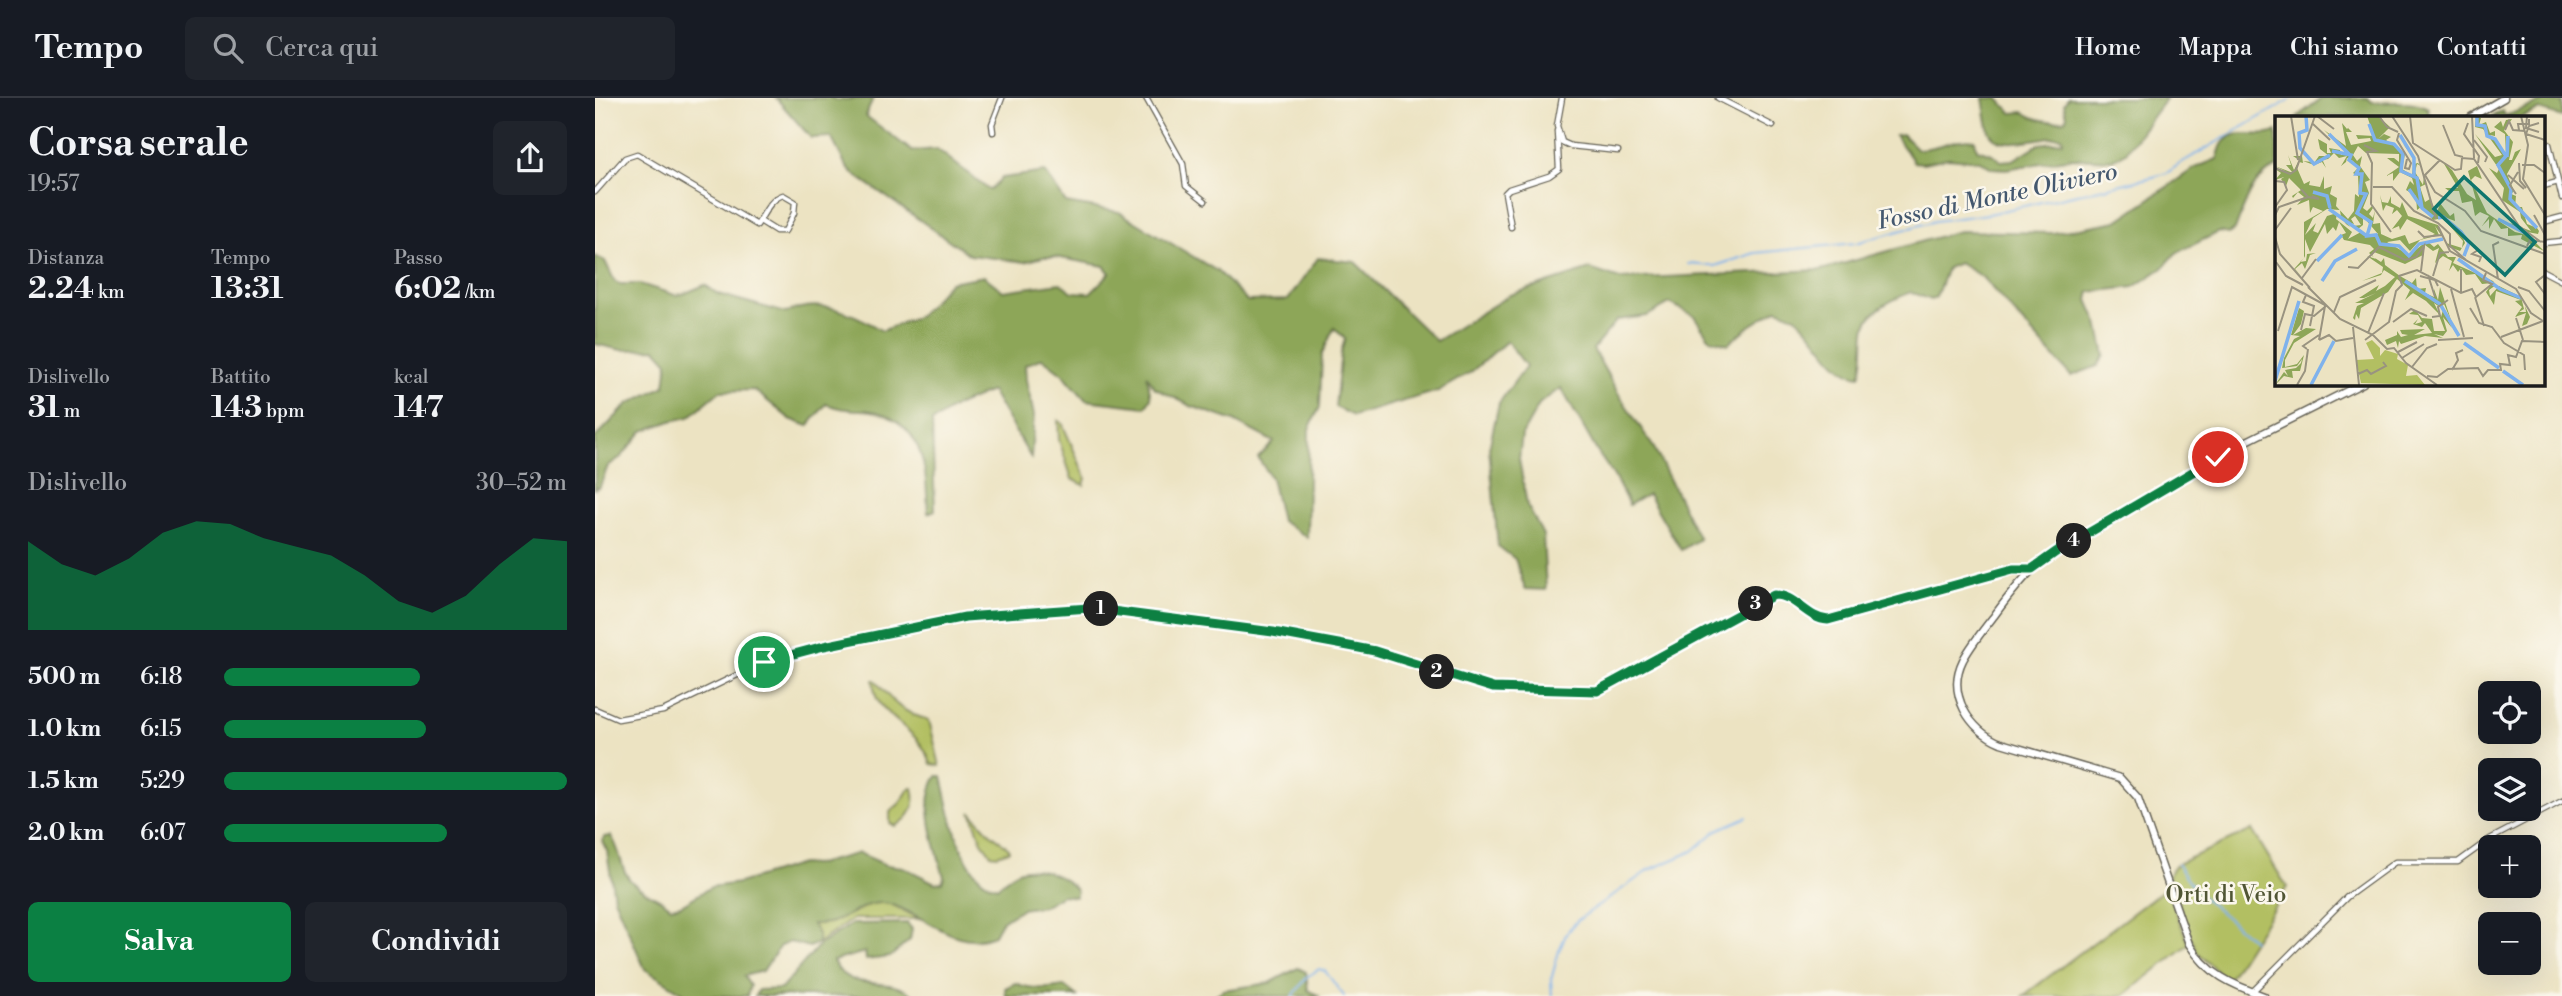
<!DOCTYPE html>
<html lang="it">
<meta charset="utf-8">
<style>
:root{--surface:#171b24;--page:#20242c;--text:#f1f3f6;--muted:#9ea1a6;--line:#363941;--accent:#0b8043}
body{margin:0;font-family:"Libre Bodoni",serif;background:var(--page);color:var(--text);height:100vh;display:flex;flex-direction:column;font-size:26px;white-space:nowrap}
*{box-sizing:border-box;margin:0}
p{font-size:23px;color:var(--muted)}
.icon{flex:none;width:38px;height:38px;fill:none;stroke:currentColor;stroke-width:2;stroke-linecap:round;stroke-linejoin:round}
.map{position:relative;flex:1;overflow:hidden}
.panel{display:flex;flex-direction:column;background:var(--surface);width:595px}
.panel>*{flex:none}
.tools{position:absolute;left:1883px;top:583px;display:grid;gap:14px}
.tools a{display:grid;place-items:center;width:63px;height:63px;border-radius:10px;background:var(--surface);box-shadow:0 7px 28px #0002;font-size:35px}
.pin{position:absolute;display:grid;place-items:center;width:60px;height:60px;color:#fff;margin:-30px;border:4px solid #fff;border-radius:50%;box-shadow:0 2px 7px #0007}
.km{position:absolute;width:35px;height:35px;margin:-18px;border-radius:50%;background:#222;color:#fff;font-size:19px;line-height:35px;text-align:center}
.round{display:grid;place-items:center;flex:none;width:74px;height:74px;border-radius:10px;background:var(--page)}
.summary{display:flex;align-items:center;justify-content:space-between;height:119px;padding:0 28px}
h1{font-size:38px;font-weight:700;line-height:52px}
.stats{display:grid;grid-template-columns:repeat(3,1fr);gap:10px;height:119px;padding:7px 28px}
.stats div{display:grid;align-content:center}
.stats b{font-size:30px;font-weight:700}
.stats small{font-size:19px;font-weight:400}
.stats p{font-size:19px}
.chart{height:196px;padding:14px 28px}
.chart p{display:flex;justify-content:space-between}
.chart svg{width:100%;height:126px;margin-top:7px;fill:var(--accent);opacity:.7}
.cta{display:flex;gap:14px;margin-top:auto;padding:14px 28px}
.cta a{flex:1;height:80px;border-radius:10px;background:var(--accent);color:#fff;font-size:28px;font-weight:700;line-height:80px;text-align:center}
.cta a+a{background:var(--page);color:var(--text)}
ul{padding:0 28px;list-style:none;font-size:23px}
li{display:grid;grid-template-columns:112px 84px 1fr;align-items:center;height:52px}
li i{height:18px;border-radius:9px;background:var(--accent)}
header{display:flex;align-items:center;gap:42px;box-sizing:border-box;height:98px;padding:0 35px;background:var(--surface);border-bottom:2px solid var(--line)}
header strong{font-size:33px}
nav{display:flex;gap:38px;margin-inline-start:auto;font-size:24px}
.search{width:490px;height:63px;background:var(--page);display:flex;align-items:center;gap:18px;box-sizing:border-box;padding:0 24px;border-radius:10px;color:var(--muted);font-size:26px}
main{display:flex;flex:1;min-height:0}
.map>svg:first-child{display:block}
.green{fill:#b2bf62;stroke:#676e3f;stroke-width:2}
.forest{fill:#8da658;stroke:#54613a;stroke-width:2}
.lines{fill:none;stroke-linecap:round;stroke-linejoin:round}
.stream{stroke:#7fb2ec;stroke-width:2}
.minor-casing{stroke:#656256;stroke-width:7}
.tertiary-casing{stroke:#656256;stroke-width:9}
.minor{stroke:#fff;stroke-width:4.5}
.tertiary{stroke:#fff;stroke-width:6}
.route-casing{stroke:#fff;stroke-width:14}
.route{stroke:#0b8043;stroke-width:9}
.labels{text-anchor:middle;stroke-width:5;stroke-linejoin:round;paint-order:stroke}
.park-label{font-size:23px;fill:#505534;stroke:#fbf7ec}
.water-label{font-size:24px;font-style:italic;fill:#44586f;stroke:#fbf7ec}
.inset-river{fill:none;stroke:#7fb2ec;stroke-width:3.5}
.inset-road{fill:none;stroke:#999380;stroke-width:2}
.view{fill:#0f766e;fill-opacity:0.15;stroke:#0f766e;stroke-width:3.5}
.inset-edge{fill:none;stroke:#1c1c1c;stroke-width:3.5}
</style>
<header>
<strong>Tempo</strong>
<div class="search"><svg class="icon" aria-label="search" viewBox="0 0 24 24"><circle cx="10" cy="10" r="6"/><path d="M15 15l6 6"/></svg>Cerca qui</div>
<nav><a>Home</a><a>Mappa</a><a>Chi siamo</a><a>Contatti</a></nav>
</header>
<main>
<section class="panel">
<div class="summary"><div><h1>Corsa serale</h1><p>19:57</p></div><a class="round"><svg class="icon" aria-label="share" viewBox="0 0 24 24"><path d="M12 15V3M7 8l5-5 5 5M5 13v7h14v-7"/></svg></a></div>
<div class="stats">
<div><p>Distanza</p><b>2.24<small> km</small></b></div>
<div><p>Tempo</p><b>13:31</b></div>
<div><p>Passo</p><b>6:02<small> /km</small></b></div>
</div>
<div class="stats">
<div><p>Dislivello</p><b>31<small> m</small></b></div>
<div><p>Battito</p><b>143<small> bpm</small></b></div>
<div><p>kcal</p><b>147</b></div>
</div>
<div class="chart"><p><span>Dislivello</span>30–52 m</p>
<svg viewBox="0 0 160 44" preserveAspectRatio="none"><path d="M0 44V13L10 21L20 25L30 19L40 10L50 6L60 7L70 12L80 15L90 18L100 25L110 34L120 38L130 32L140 21L150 12L160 13V44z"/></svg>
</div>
<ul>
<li><b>500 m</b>6:18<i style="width:57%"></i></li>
<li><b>1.0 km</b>6:15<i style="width:59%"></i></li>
<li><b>1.5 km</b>5:29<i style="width:100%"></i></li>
<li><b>2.0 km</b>6:07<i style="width:65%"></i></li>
</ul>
<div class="cta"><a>Salva</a><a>Condividi</a></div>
</section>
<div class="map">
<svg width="1967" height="898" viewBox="0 0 1967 898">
<rect width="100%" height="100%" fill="#fbf7ec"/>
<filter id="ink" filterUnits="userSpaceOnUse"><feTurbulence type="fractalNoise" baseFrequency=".0143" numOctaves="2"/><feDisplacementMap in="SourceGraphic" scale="14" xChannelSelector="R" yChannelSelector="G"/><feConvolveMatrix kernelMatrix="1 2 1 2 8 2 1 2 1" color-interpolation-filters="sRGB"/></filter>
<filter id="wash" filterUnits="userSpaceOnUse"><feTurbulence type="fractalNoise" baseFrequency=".00686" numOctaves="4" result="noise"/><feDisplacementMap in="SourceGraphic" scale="28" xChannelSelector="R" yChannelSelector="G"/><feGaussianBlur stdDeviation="1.57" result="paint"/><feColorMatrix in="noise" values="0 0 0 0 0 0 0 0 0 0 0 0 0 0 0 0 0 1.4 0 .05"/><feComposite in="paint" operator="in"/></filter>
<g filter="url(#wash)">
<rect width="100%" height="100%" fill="#ece3c2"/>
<!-- green -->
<g class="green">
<path d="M463 322 467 325 491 380 489 387 477 381 464 342Z"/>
<path d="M278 582H280C297 604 307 615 334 622L345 668 336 666C325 635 305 630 287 608 280 601 279 591 278 582Z"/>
<path d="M318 690C323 707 315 721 300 728L295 725V714L305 705 314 691Z"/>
<path d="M376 714 394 734 414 750V753L402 757 396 756 387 744Z"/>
<path d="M1657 732 1692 789 1632 883 1602 854 1573 778 1582 766Z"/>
<path d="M1571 790 1594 846 1528 898H1428Z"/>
<path d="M278 805H294L325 821H258L223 845V836L216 826 235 825Z"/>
</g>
<!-- forest -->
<g class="forest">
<path d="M181 0H237L241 2 278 0 271 18 317 53 342 51 394 92 407 80 450 74 471 105 524 114 622 173 652 203 693 202 723 160 760 164 841 243 915 197 995 171 1025 181 1226 172 1364 133 1458 135 1522 123 1600 70 1622 61C1624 56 1625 49 1628 45 1641 27 1667 43 1682 33V69C1657 79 1649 108 1640 132L1633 136 1624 134 1581 155 1568 170 1539 189 1495 194 1493 202 1503 225 1510 257 1503 268 1476 278 1387 179 1364 165 1352 170 1341 199 1336 202 1316 194C1299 201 1272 212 1270 233 1268 250 1271 261 1265 278 1239 276 1222 236 1203 221 1198 216 1189 214 1182 211L1155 228 1133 246 1115 241 1099 218 1075 205 1052 218 1022 222 998 251 1023 295 1059 350 1104 441 1086 452 1053 396 1034 407 1019 378 1003 355 966 290 945 305 927 337 924 361 932 407 948 437 951 492 930 491 920 461 903 448 894 350 904 305 931 268 912 243 876 274 843 293 758 318 740 309 746 254 750 241 739 230 727 256 725 309 714 331 712 439 686 423 676 380 663 360 679 344 639 323 596 308 560 290 552 277 556 300 550 309 491 302 468 276 447 260 430 267 431 282 439 317 436 360 396 293 361 308 337 324 340 412 333 415C331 375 331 331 285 315 273 311 263 313 252 311 245 311 238 308 231 306L213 328 195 321 159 292 125 293 94 319 76 323 48 333 26 359 13 368 5 388 0 391V340L33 306 70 288 73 264 61 251 26 252 0 246V158L10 163 20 184 25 186H45L80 197 88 196 110 187 123 196 191 215C223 199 258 214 287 233L324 218 355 184 389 178 408 193 465 185 478 194 495 195 515 175 509 168 460 159H448L430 164 375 157 256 74 250 66 236 39 216 40Z"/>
<path d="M1388 0H1403L1417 15 1429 14C1440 22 1457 25 1470 22L1472 18 1469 6 1473 0H1571L1531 54 1517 62 1477 60 1411 71 1397 70 1385 63 1364 61 1353 60 1328 65 1319 64 1300 37 1307 36 1322 51C1342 52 1361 38 1380 42L1382 51 1397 56 1406 63 1418 62 1444 46 1468 43 1467 39C1448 36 1403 56 1394 33 1391 23 1390 11 1388 0Z"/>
<path d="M1727 0H1773L1777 4C1796 6 1816 0 1833 10L1834 19H1702Z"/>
<path d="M1952 2 1967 4V19L1944 12 1927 19H1897L1908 13 1910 18Z"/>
<path d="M342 678H347C354 709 365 781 402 789 409 783 417 775 426 772 443 767 472 779 482 793L480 799 467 797 448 808 426 811 406 824 399 837C359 854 330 815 294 806 272 800 254 821 233 825 228 826 222 826 217 826L223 836V845L214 849 195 844 185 848 168 873 149 878 155 888 152 898H93L50 871 19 800 12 753 7 743 9 739 16 738C26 751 25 773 37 784 48 795 65 799 76 809L86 807 116 789 144 785 206 766 219 767 264 755 291 767 308 769 340 785 347 784 349 779C341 749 324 706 342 678Z"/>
<path d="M312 825 317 831 315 842 295 859 271 862 270 854 238 863C254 898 294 875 319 898H160L163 892 186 891 224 847 257 826Z"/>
<path d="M703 870 711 874 713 892 725 898H619L628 892 675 885Z"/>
<path d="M420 885C437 892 451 891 469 888L482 898H411L410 890Z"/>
</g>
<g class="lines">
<!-- stream -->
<g class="stream">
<path d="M1093 166 1120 168 1160 155 1261 145 1340 123 1393 116 1558 79 1572 75 1586 65 1698 0"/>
<path d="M1582 766 1603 795"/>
<path d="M1605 797 1658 842"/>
<path d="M698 898 712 879 724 871 730 873 749 898"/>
<path d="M957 898 956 882 964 853 972 834 983 822 1054 772 1098 753 1122 732 1152 719"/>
</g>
</g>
</g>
<g filter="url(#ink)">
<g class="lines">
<defs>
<g id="minor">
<path d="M551 0 588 66 591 88 610 103"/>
<path d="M967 0 962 28 967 44 976 48 1023 53"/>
<path d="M1123 0 1178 28"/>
<path d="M398 34 397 26 407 0"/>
<path d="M1954 46 1967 100"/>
<path d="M1948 88 1963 84"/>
<path d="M0 94 30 60 42 56 162 127C169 116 175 101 188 97L200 104 199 115 190 133H181L165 123"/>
<path d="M1948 124 1967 119"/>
<path d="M916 129 910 95 914 91 954 78 964 71 962 33"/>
<path d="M1948 145 1967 143"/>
<path d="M1948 173 1967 183"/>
<path d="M0 611 23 621 68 613 169 564 201 555 346 523 370 519 494 510 523 513 754 548 780 553 898 590 1002 593 1179 497C1200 496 1212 522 1233 522L1418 471H1437"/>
<path d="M1657 894 1752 799 1800 764H1863L1895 741 1967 703"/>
</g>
<g id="tertiary">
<path d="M1876 19 1909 0"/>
<path d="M1669 898C1638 887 1612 876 1594 846L1543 700 1525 680 1406 645C1375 633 1351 596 1368 562 1376 547 1388 532 1399 518 1412 500 1427 480 1445 465L1642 348 1768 285"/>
</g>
</defs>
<!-- minor casing -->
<use href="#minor" class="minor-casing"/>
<!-- tertiary casing -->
<use href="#tertiary" class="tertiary-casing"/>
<!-- minor -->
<use href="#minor" class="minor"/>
<!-- tertiary -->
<use href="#tertiary" class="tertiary"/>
</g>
</g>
<g class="lines" filter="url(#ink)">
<defs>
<path id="route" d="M169 564 229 548 370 519 494 510 678 534 754 548 780 553 898 590 1002 593 1179 497C1200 496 1212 521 1233 522L1418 471H1437L1461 454 1623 359"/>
</defs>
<!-- route casing -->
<use href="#route" class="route-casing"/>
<!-- route -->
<use href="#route" class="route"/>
</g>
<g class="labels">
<!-- park labels -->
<g class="park-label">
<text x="1631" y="804">Orti di Veio</text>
</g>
<!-- water labels -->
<g class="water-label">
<text transform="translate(1402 98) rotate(-12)" y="8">Fosso di Monte Oliviero</text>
</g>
</g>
<!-- overview -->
<g transform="translate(1680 18)">
<rect width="270" height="270" fill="#ece3c2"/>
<path d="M97 224 105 232V240L110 234 123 238 122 243 133 249 131 260 142 259 150 269 86 267 81 244 99 243 91 227Z" fill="#b2bf62"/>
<path d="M92 0H103L115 11 103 23 109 18 116 21 111 24 130 38 127 53 137 59 139 42 128 28 136 36 140 43 139 48 143 47 146 50 142 48 140 56 148 69 149 60 151 68 145 71 150 86 155 83 162 97 165 87 175 100 179 97 180 105 169 101 186 115 190 127 185 135 174 131 160 110 164 119 145 124 135 135 125 124 112 126 134 139 152 125 159 131 163 128 173 141H181L178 147 218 165 221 169 214 174 215 180 224 170 246 181 249 193 244 196H251L250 190 255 201 252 208 247 210 251 197 240 201 247 191 240 185 246 184 221 175 219 189 211 176 217 167 207 168 200 158 191 159 186 152 183 156 178 149 174 155 177 145 168 140 160 147 164 132 158 135 150 129 148 139 130 148 99 136 97 140 106 146 109 142 110 149 125 160 137 167 141 162 142 173 151 172 150 177 159 181V173L163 184 165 171 177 207 169 188 166 192 159 187 166 201 168 194 177 212 168 201 172 215 168 220 159 218 168 222 150 220 126 228 124 225 123 232 121 225 112 229 110 224 122 219V215L126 221 133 219 127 218 125 214 150 213 139 219 157 217 150 207 147 211 138 208 143 203 140 208 147 206 143 199 134 198 140 194 147 202 157 203 159 215H170L163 197 151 185 138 177 130 184 135 174 122 163 113 176 86 192 84 203 81 198 80 204 78 202 82 190 89 187H80L101 177 89 182H84L104 169 101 175 110 170 120 161 109 154 106 159 87 165 107 157 108 151 92 140 101 143 94 137 99 133 95 129 69 124 66 119 71 117 64 106 61 115 58 111 52 118 50 108 35 136 30 123V140L29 142 25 146 31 145 32 138 41 137 35 139 30 153 27 147 20 153 26 160 19 153 29 142V106L48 95 38 91 35 97 34 84 22 89 29 81 23 76 18 82 17 80 26 74 14 62 11 70 6 63 9 61 0 64 6 57 0 53 10 55 0 50 18 57 11 49H16L13 39 19 54 24 44 18 40H27L28 47 24 46 22 52 29 68 35 65 34 69 45 71 49 60V73L57 70 55 78 62 82 61 90 73 103 79 95 80 78 84 81 83 60 78 57 83 52 78 45 72 42 71 46 66 50 72 40 64 42 59 37 53 43 43 45H48L51 52 47 46 39 49 28 45 37 46 32 42V39L39 47 44 40H54L45 33 43 23 52 28V37H56L54 32 65 34 66 39 74 38 49 14 71 30 67 7 72 13 76 9 73 12 77 16H71L76 29 96 25 95 22 83 23 81 19 99 20ZM83 30 91 37 124 38V46L119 42H112L124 51 111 60 118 57V65L125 56 137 62 139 69 135 65 131 74 141 80 142 94 146 91 158 104 168 102 188 125 187 132 171 127 163 109 133 100 127 86 125 92 116 87V80L113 87 107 86 105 79 108 95 111 89 119 92 117 98 122 94 127 100 117 113 124 110 125 114 132 103 160 118 134 128 130 119 117 123 106 118 105 107 98 108 100 94 98 102 94 98 98 92 97 90 92 95 88 92 94 77 90 66 95 64 85 50 87 40 82 45 78 39ZM52 93 65 94 66 101 71 108 75 111 71 106 79 108 76 103 80 100 86 109 78 110 83 113 88 109V103L84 96 103 118 94 120V113L92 119 86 116 73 123 77 116 61 103 62 97 52 100 43 117 38 115 41 107 30 119 38 102ZM201 0 206 2 204 9 211 6 215 17 220 15V20L215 19 231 38 230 18 219 11 226 5 228 11 231 4 237 3 229 14 238 26 234 44H237L240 36 246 33 232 58 239 75 236 78 241 80 240 91H247L252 108 262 112 264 115 263 118 242 114 235 107 256 115 246 102 245 96 227 84 229 72 214 52 222 57 224 53 200 18 220 41 227 39 208 13 200 11ZM168 46 177 54 192 78 201 84 193 55 202 50 207 63 200 60 196 64 212 97 240 116 253 119 269 135 246 123 247 119 233 120V112L226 113 219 103 214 113V103L207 110 214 100 205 96 200 100 197 85 187 87 184 75H174L170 72H183ZM24 192 29 195 26 208 18 219 31 212 41 213 19 227 10 244V251L22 248 29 239 25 255H17L18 262 9 260 0 269 9 256 13 260 10 254 21 252 26 247 27 243 22 250 7 252 9 242 19 223 25 220 16 219Z" fill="#8da658" fill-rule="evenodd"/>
<path class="inset-river" d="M31 0 32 14 24 17 25 32 39 48 55 39M202 0V9L210 10 212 20 220 23 231 40 223 49 236 73 235 83 262 112M94 8 100 24 119 28 128 38 126 55 142 62 147 92 158 101M54 18 75 39M125 19 139 42V61M57 35 76 39 74 44 84 52 81 58H87L85 77 91 78 82 97 96 106 92 120 101 119 105 128 124 130 134 140 144 128 168 123M232 41 233 20M134 73 147 92M38 76 52 80 55 92M54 93 92 120M163 102 168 101 186 116 194 127 189 140M223 103 250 117M183 143 225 173 246 182M42 145 67 119M47 165 60 145 82 133M130 165 165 188 184 220M189 227 224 252M228 255 248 269M0 265 24 185M36 269 59 225"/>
<path class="inset-road" d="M16 0 23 44M42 0 59 13M104 0 112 11 123 16M117 0 143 40 161 103M135 0 138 27 180 54 186 53 187 42 199 43 244 110 266 126M197 0 199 42M246 0 253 29 248 63 270 99M252 0 251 12 264 16M193 7 189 18 204 40 203 47M264 7 254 10 251 18 270 24M38 8 55 24M168 9 180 39 188 41M230 14 234 5 238 14 250 15M244 14 243 8H254V3M124 17 122 24 136 47 134 53 130 52 132 43M199 24 212 41 210 46M89 29 101 35 92 36 97 47 96 88 116 116M165 44 150 59 160 76 190 95 206 115 270 138M244 47 245 65 251 72M247 49H259L270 57M0 52 15 58 21 54 40 0M233 59 249 73M0 65 9 66 12 74 0 91M98 71H117L139 95 163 107 175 118V130L191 144M26 73 33 81 44 83 37 80M241 78 235 69 243 56M0 99 4 91 33 81M259 99 270 119M163 110 175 135 241 173 256 197 268 205M0 114 16 92M143 115 149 121 167 119M0 121 5 138 35 172M252 130 255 124 270 126M203 134 197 138 206 141 204 146M1 146 11 160 28 169M73 151 83 152 104 131 130 144 141 141 149 130 146 155M153 159 160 181M270 159 261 166 270 178M145 160 160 164 163 170M158 160 165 137 174 136M27 162 41 143M223 163 218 129 224 126M33 171 65 203 98 219 112 233 119 232 131 247 162 269M243 171 254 175 270 195M176 173 189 221M186 176V153M31 179 28 186 39 190 35 210M200 181 209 210M195 192 204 207 217 211 229 227 249 239 250 254M59 196 65 181 101 164M157 201 165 200 163 191 173 184M241 202 248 224M118 206 136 193 152 200M78 211 84 269M26 214 30 198 39 200 51 190M3 215 17 171 50 189M93 217 109 177M226 221 268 205M44 224 54 219 61 225 78 222M44 224 50 190M90 224 114 206 121 175 127 169 124 160 142 154 186 177 197 173 201 181 217 168 208 164 211 157M163 224 198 222M32 233 28 230 44 219M123 236 142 226M127 242 149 228M137 251 152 232 162 228M177 254 183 244 181 237 188 234M83 258 92 254 96 258 111 250 108 246M152 260 162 261 173 253 203 252 208 260 213 254H226L225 248 235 249 233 239 241 241 247 225 270 226M22 269 30 255 33 233"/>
<path class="view" d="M189 61 260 126 230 159 159 93Z"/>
<rect width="270" height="270" class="inset-edge"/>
</g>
</svg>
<div class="tools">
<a><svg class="icon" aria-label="locate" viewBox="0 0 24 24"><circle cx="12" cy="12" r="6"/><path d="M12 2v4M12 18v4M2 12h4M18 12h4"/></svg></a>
<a><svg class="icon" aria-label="layers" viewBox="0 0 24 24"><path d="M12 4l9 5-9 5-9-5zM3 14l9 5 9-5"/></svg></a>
<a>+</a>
<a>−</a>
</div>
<div class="pin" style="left:169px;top:564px;background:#1e9e55"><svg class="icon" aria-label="arrive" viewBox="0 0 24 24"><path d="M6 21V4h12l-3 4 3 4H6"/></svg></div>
<div class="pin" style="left:1623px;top:359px;background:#d93025"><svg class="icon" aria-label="check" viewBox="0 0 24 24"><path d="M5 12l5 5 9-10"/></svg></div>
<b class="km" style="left:506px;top:511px">1</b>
<b class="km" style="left:842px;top:574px">2</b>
<b class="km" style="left:1161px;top:506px">3</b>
<b class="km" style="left:1479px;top:443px">4</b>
</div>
</main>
